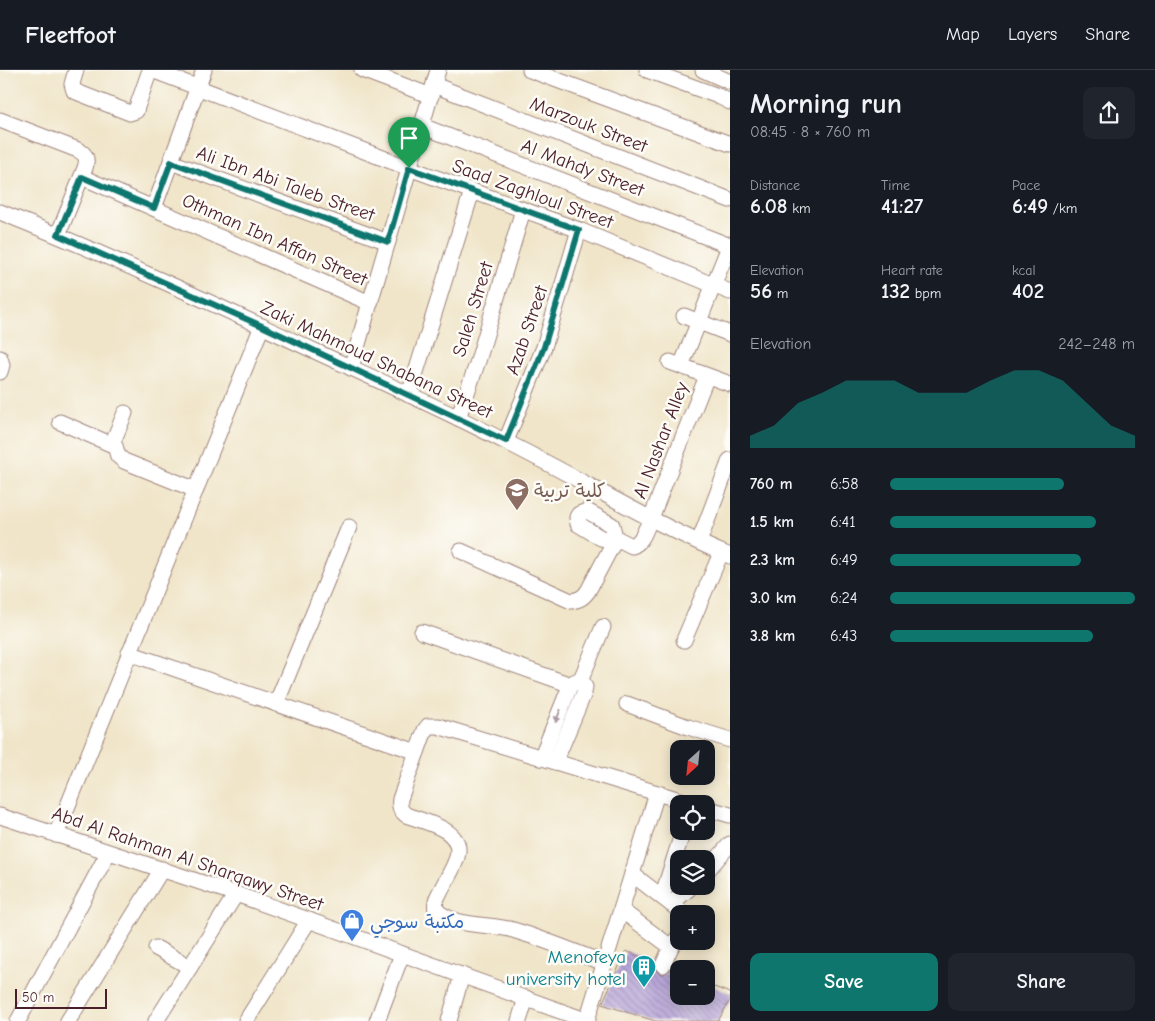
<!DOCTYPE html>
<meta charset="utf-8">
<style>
:root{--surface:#171b24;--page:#20242c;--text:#f1f3f6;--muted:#9ea1a6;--line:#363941;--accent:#0f766e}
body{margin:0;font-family:"Comic Neue","Playpen Sans Arabic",sans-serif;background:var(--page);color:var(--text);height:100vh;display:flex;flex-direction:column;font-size:19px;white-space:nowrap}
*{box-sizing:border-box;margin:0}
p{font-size:16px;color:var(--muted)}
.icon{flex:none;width:28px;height:28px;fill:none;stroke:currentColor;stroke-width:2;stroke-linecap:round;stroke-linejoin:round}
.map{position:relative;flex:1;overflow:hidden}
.details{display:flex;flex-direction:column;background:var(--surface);width:425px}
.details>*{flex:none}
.needle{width:32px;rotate:207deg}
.buttons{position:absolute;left:670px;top:670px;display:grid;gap:10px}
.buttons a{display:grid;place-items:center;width:45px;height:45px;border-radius:10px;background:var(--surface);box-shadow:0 2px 12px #0003;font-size:25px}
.scale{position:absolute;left:15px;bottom:12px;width:92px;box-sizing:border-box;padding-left:5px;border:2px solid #4a1f2b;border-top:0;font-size:14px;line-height:18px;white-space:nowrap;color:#4a1f2b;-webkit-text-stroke:4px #fdfcf7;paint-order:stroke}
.pin{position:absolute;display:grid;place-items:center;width:42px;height:42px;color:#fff;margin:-51px -21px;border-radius:50% 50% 50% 0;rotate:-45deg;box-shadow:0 0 5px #0007}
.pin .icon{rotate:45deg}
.round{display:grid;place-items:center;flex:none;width:52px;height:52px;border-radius:10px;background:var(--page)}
.head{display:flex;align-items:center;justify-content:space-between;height:85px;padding:0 20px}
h1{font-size:28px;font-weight:700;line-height:38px}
.figures{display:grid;grid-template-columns:repeat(3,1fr);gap:8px;height:85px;padding:5px 20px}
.figures div{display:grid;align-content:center}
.figures b{font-size:21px;font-weight:700}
.figures small{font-size:14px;font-weight:400}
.figures p{font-size:14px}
.chart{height:140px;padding:10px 20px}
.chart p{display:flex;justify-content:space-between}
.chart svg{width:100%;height:90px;margin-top:5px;fill:var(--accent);opacity:.7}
.button{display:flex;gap:10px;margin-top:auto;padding:10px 20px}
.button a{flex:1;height:58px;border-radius:10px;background:var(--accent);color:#fff;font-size:20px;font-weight:700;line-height:58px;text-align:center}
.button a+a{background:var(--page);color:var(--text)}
ul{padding:0 20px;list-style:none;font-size:16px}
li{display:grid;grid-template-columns:80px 60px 1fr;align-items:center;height:38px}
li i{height:12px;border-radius:6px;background:var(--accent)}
header{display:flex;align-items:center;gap:30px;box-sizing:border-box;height:70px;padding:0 25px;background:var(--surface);border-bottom:1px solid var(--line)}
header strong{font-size:24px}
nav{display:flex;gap:28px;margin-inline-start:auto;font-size:18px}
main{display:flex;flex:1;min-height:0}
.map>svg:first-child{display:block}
.building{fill:url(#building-back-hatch)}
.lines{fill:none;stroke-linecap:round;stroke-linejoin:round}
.minor-casing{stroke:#9d827a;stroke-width:17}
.minor{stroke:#fff;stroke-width:15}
.oneway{fill:#ae9aa0}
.route-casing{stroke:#fff;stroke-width:10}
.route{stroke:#0f766e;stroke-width:6}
.labels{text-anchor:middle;stroke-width:5;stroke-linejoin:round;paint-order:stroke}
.street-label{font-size:19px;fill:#4a1f2b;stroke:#fdfcf7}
.education-label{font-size:19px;fill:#785e54;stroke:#fdfcf7;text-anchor:start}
.shop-label{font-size:19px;fill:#366cbe;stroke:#fdfcf7;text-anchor:start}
.culture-label{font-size:19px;fill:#0d838f;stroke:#fdfcf7;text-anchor:end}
</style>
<header>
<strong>Fleetfoot</strong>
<nav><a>Map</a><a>Layers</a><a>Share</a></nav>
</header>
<main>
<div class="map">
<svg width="730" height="951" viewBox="0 0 730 951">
<defs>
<pattern id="building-back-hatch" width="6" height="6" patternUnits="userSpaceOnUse" patternTransform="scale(1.25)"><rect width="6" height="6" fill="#b9a8d9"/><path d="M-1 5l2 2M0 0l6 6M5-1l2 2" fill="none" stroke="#9888b0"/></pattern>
</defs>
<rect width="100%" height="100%" fill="#fdfcf7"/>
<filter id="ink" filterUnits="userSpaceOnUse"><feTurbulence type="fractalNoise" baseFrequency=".02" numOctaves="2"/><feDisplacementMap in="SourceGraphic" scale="10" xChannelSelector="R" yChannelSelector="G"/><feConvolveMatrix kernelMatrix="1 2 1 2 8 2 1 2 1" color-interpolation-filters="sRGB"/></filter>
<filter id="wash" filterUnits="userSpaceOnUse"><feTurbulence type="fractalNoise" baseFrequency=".0096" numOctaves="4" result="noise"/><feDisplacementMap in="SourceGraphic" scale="20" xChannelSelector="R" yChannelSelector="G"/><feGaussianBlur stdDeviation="1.12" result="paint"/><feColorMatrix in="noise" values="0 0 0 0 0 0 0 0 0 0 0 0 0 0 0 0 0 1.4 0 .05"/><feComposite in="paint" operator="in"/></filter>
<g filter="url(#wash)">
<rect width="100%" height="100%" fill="#f0e5c9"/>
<g id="blocks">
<!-- building -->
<path class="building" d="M626 881 654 892 655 900 660 904H664L671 899 679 902V926H706V914L730 923V930L718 951H655L602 934Z"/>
</g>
</g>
<g filter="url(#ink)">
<use href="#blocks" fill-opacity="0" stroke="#9d827a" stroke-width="1"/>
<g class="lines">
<defs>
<g id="minor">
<path d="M76 0 72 14 74 21 130 43 136 41 137 37 150 0"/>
<path d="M152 0 409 98 579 160 730 222"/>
<path d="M362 0 431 26"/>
<path d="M530 0 730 74"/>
<path d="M647 0 718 26 730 32"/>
<path d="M703 0 730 12"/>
<path d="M434 15 730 130"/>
<path d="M0 50 78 80C86 84 88 89 85 98L58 165"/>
<path d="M422 56 730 176"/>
<path d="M171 92 388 172"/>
<path d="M82 107 370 233"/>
<path d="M154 138 204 0"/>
<path d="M0 142C108 185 214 234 319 283 382 312 445 340 506 372 581 409 653 454 730 486"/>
<path d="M684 246 730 264"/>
<path d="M0 288 2 295 0 302"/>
<path d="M670 292 730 314"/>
<path d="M681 296 730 174"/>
<path d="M351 298 438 0"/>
<path d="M409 325 472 121"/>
<path d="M458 348 478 291 523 140"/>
<path d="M60 352 115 376 118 386 124 391 196 420"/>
<path d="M506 371 544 277 579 160"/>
<path d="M112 374 125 343"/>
<path d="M587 441 612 455 614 463 612 466 605 469 601 468 578 454 577 447 579 444Z"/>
<path d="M612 466 632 476C643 473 646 457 651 448L707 306"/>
<path d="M699 472 730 390"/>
<path d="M461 481 571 531C579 530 583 528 588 521L616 468"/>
<path d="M422 562 571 615"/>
<path d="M684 570 721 483"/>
<path d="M129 583 417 682"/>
<path d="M276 634 349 457"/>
<path d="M627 634 688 657 730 670"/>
<path d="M541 688 570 616 574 612 581 609 603 557"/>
<path d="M555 692 584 623 585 617 581 609"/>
<path d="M706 738 730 745"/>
<path d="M0 746 236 824 588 951"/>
<path d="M56 765 262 256"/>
<path d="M706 802 730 774"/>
<path d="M632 804 684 844"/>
<path d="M662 827 683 761"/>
<path d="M671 834 692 816"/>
<path d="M621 840 671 877"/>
<path d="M156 878 190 897"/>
<path d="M604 893C574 882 544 869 513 860 489 853 455 858 436 840 434 831 438 826 442 818 447 808 454 798 457 787 465 759 424 752 406 745 400 740 399 737 400 729L425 660 428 656H438L693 734"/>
<path d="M663 895 671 877 679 866"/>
<path d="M587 950 657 723"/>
<path d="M18 951 108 783"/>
<path d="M68 951 162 799"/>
<path d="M156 951 236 824"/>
<path d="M246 951 309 850"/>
<path d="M377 951 402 884"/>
<path d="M449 951 462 905"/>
<path d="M519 951 526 928"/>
</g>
</defs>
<!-- minor casing -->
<use href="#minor" class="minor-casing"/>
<!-- minor -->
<use href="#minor" class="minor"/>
</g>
<!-- one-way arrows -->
<defs><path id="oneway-solid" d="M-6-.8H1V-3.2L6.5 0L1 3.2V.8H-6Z" transform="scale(1.25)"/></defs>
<use class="oneway" href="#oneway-solid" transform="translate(558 646) rotate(112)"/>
</g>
<g class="lines" filter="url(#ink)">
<defs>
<path id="route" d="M171 92 388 172 409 98 579 160 544 277 506 371 262 256 58 165 82 107 154 138Z"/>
</defs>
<!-- route casing -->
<use href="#route" class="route-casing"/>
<!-- route -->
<use href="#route" class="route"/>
</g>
<!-- icons -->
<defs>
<symbol id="university-pin" viewBox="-11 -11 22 30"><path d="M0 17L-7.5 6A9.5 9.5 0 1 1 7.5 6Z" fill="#8d6e63" stroke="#fdfcf7"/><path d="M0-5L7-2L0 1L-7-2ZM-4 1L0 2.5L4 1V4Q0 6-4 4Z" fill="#fff"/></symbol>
<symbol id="shop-pin" viewBox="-11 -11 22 30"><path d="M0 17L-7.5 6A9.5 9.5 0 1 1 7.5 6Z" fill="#3f7fe0" stroke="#fdfcf7"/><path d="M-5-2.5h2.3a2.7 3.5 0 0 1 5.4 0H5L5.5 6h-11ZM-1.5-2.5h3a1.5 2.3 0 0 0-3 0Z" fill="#fff"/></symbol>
<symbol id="building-pin" viewBox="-11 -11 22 30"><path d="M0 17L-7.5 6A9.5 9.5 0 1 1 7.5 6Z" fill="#0f9aa8" stroke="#fdfcf7"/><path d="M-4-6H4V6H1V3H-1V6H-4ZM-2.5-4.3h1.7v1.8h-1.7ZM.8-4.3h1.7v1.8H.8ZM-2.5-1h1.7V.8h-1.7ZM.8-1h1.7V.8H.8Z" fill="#fff"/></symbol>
</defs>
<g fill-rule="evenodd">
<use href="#university-pin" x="503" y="406" width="28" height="38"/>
<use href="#shop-pin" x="338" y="837" width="28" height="38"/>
<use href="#building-pin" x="630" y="883" width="28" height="38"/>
</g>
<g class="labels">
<!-- street labels -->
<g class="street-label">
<text transform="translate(589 54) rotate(21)" y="7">Marzouk Street</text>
<text transform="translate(583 97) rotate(21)" y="7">Al Mahdy Street</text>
<text transform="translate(286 113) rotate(20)" y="7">Ali Ibn Abi Taleb Street</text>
<text transform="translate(533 123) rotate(20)" y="7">Saad Zaghloul Street</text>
<text transform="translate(275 169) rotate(24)" y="7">Othman Ibn Affan Street</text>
<text transform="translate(472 239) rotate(-73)" y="7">Saleh Street</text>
<text transform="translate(526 260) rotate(-71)" y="7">Azab Street</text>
<text transform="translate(377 289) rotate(25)" y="7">Zaki Mahmoud Shabana Street</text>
<text transform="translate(660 370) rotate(-69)" y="7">Al Nashar Alley</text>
<text transform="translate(188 788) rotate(19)" y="7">Abd Al Rahman Al Sharqawy Street</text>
</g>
<!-- education labels -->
<g class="education-label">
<text x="534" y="427">كلية تربية</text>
</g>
<!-- shop labels -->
<g class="shop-label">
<text x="370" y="858">مكتبة سوجي</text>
</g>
<!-- culture labels -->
<g class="culture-label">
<text x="626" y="893">Menofeya<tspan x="626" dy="22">university hotel</tspan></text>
</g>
</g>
</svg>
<div class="buttons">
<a><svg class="needle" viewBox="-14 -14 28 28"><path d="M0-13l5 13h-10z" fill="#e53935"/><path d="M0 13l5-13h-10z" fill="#9ea1a6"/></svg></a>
<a><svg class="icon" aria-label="locate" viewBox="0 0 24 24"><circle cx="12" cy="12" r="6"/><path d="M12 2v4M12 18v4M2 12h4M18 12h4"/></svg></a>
<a><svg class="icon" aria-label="layers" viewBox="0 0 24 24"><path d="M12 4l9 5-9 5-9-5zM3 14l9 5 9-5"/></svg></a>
<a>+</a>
<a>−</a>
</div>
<div class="scale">50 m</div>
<div class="pin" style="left:409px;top:98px;background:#1e9e55"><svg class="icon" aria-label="arrive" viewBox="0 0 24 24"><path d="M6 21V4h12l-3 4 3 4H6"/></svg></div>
</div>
<section class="details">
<div class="head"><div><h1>Morning run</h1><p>08:45 · 8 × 760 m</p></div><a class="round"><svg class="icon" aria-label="share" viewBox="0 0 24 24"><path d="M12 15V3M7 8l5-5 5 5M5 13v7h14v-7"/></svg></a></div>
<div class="figures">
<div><p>Distance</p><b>6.08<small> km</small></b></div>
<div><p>Time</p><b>41:27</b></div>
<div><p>Pace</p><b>6:49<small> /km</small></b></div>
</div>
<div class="figures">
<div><p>Elevation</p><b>56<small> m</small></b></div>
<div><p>Heart rate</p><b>132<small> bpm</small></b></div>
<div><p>kcal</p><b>402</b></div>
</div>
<div class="chart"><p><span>Elevation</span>242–248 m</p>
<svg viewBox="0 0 160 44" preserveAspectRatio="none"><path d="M0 44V38L10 33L20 22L30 17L40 11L50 11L60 11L70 17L80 17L90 17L100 11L110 6L120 6L130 11L140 22L150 33L160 38V44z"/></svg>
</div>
<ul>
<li><b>760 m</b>6:58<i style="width:71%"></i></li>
<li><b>1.5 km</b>6:41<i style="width:84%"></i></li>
<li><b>2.3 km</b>6:49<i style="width:78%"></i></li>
<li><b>3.0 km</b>6:24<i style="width:100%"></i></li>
<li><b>3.8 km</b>6:43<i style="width:83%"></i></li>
</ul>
<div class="button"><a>Save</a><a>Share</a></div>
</section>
</main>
